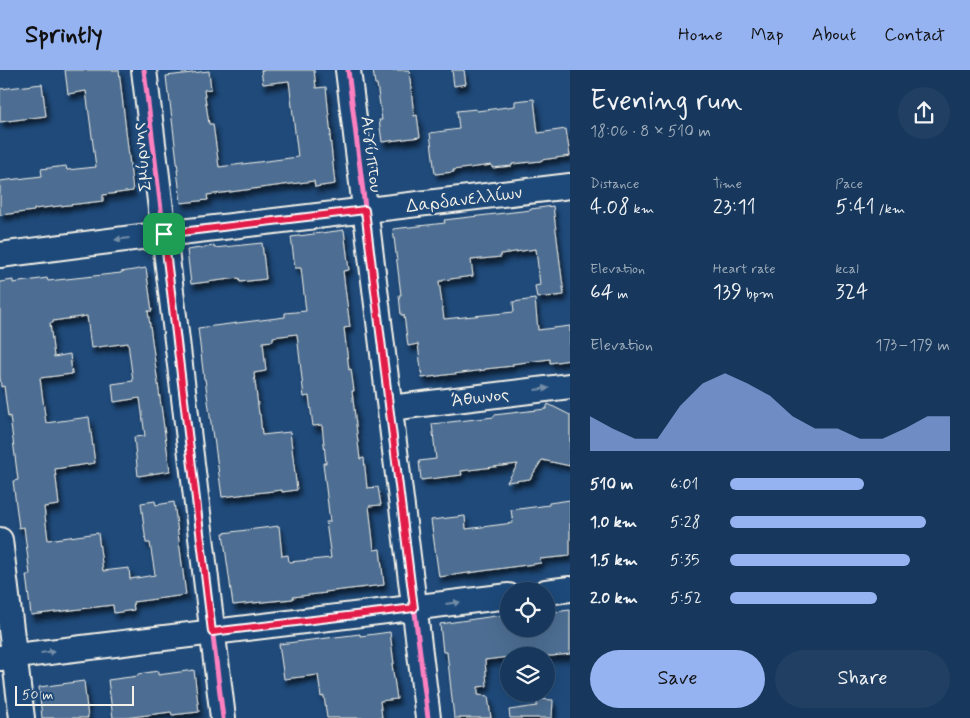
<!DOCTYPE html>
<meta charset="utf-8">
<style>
:root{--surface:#17385c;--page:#203f62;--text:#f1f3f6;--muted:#9eacbb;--line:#365272;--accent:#95b2f1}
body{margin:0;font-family:Mynerve,sans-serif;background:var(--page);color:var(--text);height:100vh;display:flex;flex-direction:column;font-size:19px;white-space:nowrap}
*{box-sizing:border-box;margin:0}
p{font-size:16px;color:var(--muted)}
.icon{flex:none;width:28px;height:28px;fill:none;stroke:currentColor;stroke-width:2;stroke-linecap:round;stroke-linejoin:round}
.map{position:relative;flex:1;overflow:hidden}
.panel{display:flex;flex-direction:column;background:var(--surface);width:400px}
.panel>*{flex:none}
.tools{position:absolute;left:500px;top:512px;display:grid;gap:10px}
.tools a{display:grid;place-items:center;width:55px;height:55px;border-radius:50%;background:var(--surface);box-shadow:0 5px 20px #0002,0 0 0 1px var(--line);font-size:25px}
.scale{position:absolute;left:15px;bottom:12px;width:119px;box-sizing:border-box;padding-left:5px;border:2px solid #f4f1e8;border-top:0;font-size:14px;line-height:18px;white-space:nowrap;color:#f4f1e8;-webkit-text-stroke:4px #1f4a7a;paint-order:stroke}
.pin{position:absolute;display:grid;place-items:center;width:42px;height:42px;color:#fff;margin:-21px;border-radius:10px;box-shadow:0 2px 8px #0006}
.round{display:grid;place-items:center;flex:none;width:52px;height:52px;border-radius:26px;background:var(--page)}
.headline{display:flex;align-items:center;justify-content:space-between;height:85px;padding:0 20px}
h1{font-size:28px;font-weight:600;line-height:38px}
.metrics{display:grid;grid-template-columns:repeat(3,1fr);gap:8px;height:85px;padding:5px 20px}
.metrics div{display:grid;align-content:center}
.metrics b{font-size:21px;font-weight:600}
.metrics small{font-size:14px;font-weight:400}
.metrics p{font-size:14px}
.chart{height:140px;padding:10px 20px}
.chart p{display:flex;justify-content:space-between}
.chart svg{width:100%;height:90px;margin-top:5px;fill:var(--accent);opacity:.7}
.action{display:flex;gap:10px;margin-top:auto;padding:10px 20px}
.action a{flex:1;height:58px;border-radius:30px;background:var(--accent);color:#111;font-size:20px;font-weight:600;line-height:58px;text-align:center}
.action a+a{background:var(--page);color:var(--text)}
ul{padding:0 20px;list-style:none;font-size:16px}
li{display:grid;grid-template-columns:80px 60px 1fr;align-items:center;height:38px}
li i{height:12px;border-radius:6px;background:var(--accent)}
header{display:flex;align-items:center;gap:30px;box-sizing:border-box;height:70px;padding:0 25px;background:var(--accent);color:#111}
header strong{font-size:24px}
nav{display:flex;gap:28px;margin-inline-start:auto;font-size:18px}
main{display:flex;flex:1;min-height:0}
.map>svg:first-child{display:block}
.building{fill:#4d6e92;stroke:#f4f1e8;filter:url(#shadow)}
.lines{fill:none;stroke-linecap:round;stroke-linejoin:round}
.minor-casing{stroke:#f4f1e8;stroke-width:28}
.minor{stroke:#1f4a7a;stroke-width:24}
.cycleway-casing{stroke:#1f4a7a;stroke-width:8}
.cycleway{stroke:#ff80c0;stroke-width:5}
.oneway{fill:#748da6}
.route-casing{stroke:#fff;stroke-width:10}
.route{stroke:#e11d48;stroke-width:6}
.labels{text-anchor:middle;stroke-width:5;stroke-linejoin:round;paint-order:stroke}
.street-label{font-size:18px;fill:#f4f1e8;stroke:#1f4a7a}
</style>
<header>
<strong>Sprintly</strong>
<nav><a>Home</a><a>Map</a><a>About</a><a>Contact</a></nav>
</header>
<main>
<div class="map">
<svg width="570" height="648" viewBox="0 0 570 648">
<defs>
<filter id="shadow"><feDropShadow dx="3" dy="5.5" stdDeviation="2.5" flood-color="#0009"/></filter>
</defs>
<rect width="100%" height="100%" fill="#1f4a7a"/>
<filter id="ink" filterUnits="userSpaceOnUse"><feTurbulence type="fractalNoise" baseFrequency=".02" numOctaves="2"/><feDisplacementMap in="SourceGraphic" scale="10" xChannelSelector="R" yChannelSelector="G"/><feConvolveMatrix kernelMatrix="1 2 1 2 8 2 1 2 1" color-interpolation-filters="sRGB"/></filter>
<g filter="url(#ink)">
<!-- building -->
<g class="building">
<path d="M65 0H119L133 121 103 125V131L34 139V141L0 145V111L42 106 41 99 66 96 67 100 96 97 86 21 68 24Z"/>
<path d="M261 0H314L316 18 326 17 331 66H330L335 114 315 117 314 111 207 125 208 130 181 133 177 100H178L169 24H168L166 6 209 1 211 19 204 20 209 54H213L219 97 298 87 289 11 263 14Z"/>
<path d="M373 0H409L414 46 417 45 420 67 382 72 379 50H382L377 14H375Z"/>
<path d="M452 0H464L466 14 454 16Z"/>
<path d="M42 14 46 46 0 52V19Z"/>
<path d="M534 29 538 63 566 59 570 86 541 90V91L512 94V96L492 98V95L453 100 454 102 435 104 430 63 459 59 457 41 476 39 477 41 515 36V31Z"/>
<path d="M553 136 564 225 537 228 535 216 540 215 536 179 501 184V187L471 190 473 206 443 210V211H439L444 249 514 242 513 232 535 229 538 260 570 256V290L550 293V289L512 294 513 296 485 299V300L422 308 418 274 408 276 404 245H401L399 225H401L393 159 445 153 444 150 531 140V139Z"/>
<path d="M344 160 349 200 343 201 350 257 344 258 349 300 351 299 354 321H352L360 389 364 388 367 418 378 417 381 435 369 436 374 480 380 479 384 515 325 522 326 523 293 527V529L233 535 223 463 279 456 282 486 288 485 289 492 331 488 326 452H330L323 393H326L322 355 313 356 309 326 304 327 297 264 273 267V271L263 272 266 301 254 303 259 344H260L262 365 290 362 297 420 282 422V420L222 427 214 368H213L205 309H204L198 258 285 247V243L306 241 301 198H295L291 167Z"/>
<path d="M262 173 266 209 240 212 239 208 191 214 187 180 214 176V178Z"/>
<path d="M146 198 152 241H148L170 401 138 406 134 367 145 366 140 328 114 332 112 314 133 311 128 273 91 278 87 246 53 251V253H50L54 287 70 284 72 304 40 308 46 353 89 347 95 393 55 399 59 435 44 437 48 470 98 463 103 501 129 498 130 509 155 505 150 473H146L141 433 155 431 156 435 174 432 186 525 133 532 134 540 114 543 113 535 31 545 26 505H30L24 457 19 458 13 411 18 410 10 346 8 347 4 316 1 317 0 306V212L13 210V213L47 208 48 211 121 203V202Z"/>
<path d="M548 334 570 345V396L542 390 530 409 507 412 518 394 461 401 462 405 421 410 419 391 436 389 432 354 494 347V345L546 339Z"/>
<path d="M570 430V486L540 489 541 493 439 507 431 450 465 446 466 459 513 453 511 440 549 435V433Z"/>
<path d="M570 540V584L552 586H509V587L485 590 487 616 478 617V625L488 626 491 648H454L447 582H443L440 554 509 544V559H546V543Z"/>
<path d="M390 562 394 594H392L397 629 380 631 382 648H327L324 626 321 627 318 605 284 609 279 574 360 564V566Z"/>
<path d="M194 600 199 642 172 645 171 642 125 648H113L108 610 138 606V604L158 601V605Z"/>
<path d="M84 611 88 648H42L39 617Z"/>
<path d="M537 629 553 630 552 648H510L509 640 537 636Z"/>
</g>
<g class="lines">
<defs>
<g id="minor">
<path d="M144 0 223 648"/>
<path d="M348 0 428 648"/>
<path d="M0 185 164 164 570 116"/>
<path d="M390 338 570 316"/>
<path d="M0 470 22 648"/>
<path d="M546 522 570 519"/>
<path d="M0 588 509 526"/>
</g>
</defs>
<!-- minor casing -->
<use href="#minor" class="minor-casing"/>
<!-- minor -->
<use href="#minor" class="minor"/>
<defs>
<g id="cycleway">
<path d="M144 0 223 648"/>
<path d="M348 0 428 648"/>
</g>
</defs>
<!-- cycleway casing -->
<use href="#cycleway" class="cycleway-casing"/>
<!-- cycleway -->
<use href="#cycleway" class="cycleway"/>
</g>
<!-- one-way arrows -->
<defs><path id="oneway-solid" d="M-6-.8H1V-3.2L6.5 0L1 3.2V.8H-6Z" transform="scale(1.25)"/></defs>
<g class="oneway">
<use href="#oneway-solid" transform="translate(122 169) rotate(173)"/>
<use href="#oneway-solid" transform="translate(542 319) rotate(-7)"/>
<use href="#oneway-solid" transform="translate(453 533) rotate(-7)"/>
<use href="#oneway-solid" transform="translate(48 582) rotate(-7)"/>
</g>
</g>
<g class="lines" filter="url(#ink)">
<defs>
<path id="route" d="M365 140 414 538 212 562 164 164Z"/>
</defs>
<!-- route casing -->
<use href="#route" class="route-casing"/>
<!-- route -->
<use href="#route" class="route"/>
</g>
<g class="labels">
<!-- street labels -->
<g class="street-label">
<text transform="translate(372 84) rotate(83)" y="6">Αιγύπτου</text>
<text transform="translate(141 87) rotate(-97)" y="6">Σμύρνης</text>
<text transform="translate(464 129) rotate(-7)" y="6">Δαρδανελλίων</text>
<text transform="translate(480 327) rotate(-7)" y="6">Άθωνος</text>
</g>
</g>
</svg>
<div class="tools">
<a><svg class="icon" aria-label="locate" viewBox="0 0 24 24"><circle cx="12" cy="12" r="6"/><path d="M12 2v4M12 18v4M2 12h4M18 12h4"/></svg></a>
<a><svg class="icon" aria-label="layers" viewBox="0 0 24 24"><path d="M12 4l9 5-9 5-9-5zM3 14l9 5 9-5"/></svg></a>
</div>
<div class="scale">50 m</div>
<div class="pin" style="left:164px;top:164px;background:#1e9e55"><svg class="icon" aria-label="arrive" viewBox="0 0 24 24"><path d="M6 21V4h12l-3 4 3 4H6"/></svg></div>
</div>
<section class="panel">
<div class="headline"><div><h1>Evening run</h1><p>18:06 · 8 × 510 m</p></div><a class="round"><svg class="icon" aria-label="share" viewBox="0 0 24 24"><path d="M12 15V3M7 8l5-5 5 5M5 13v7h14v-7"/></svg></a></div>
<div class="metrics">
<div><p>Distance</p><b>4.08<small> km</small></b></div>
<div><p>Time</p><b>23:11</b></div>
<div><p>Pace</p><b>5:41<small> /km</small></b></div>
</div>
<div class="metrics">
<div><p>Elevation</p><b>64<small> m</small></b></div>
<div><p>Heart rate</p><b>139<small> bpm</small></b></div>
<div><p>kcal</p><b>324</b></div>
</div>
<div class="chart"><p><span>Elevation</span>173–179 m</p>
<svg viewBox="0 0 160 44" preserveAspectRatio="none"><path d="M0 44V27L10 33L20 38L30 38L40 22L50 11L60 6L70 11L80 17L90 27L100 33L110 33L120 38L130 38L140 33L150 27L160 27V44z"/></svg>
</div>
<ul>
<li><b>510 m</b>6:01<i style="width:61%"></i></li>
<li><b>1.0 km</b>5:28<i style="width:89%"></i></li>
<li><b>1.5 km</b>5:35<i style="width:82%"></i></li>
<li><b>2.0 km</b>5:52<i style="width:67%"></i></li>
</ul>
<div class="action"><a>Save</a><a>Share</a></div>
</section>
</main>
